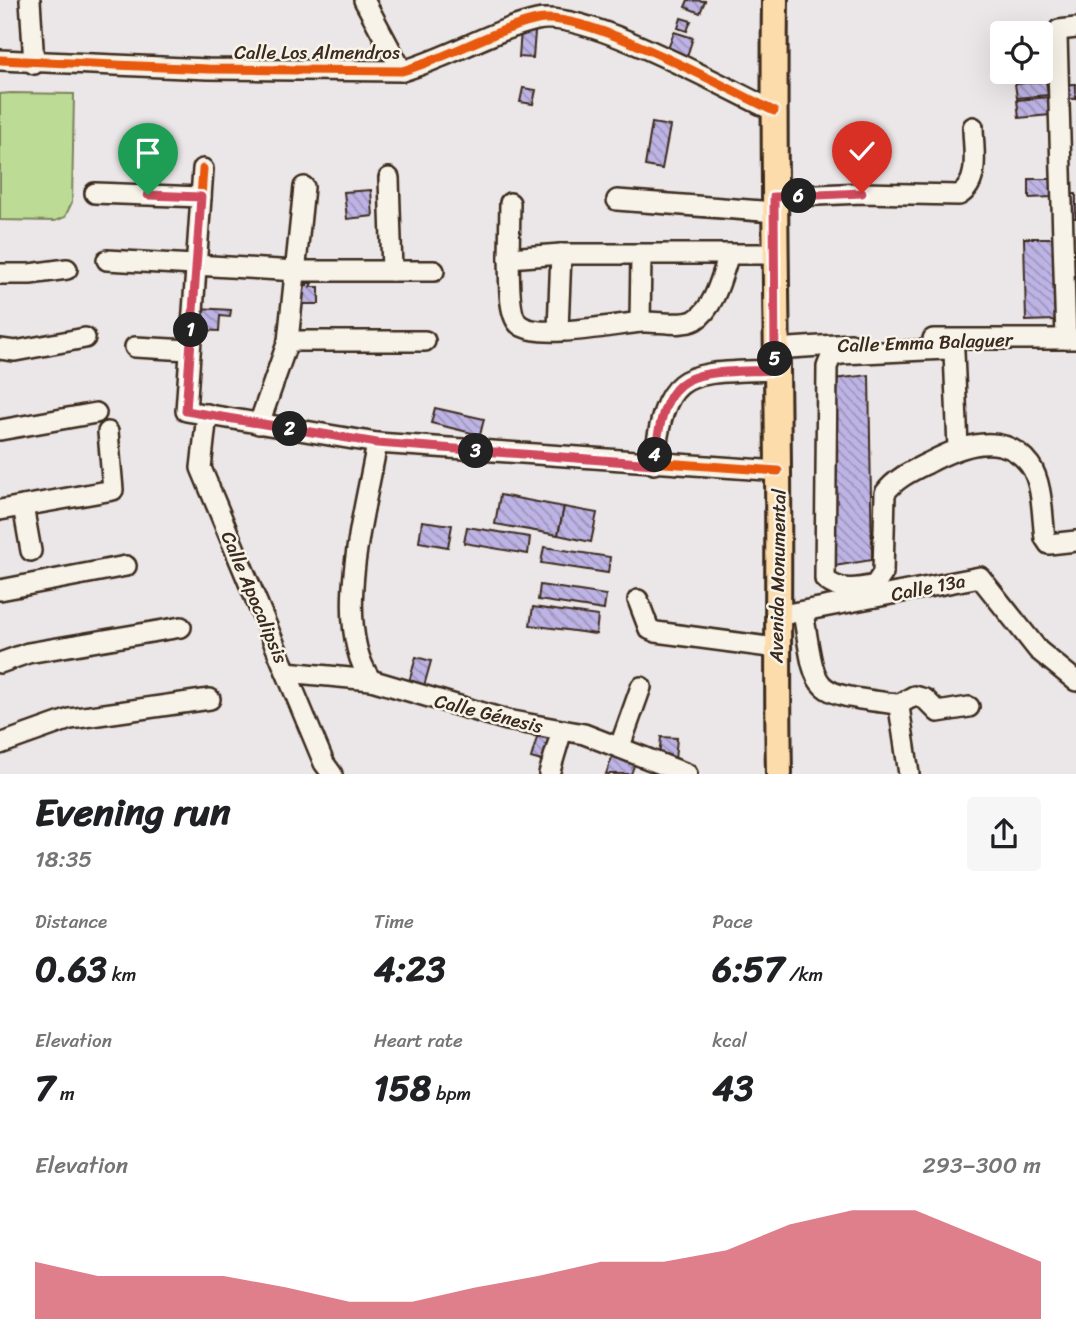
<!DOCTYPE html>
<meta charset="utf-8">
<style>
:root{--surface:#fff;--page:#f6f6f6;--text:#202124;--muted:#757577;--accent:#d1495b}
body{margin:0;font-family:Sriracha,sans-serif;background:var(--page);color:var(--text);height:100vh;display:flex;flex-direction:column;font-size:26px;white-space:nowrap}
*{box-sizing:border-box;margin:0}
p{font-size:23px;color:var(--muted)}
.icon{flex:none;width:38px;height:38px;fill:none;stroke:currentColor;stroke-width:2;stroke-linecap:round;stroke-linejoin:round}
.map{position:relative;height:774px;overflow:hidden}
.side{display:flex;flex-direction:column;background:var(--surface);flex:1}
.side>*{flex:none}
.tools{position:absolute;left:990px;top:21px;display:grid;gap:14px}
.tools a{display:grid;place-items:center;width:63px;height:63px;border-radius:7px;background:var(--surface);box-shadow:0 7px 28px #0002;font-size:35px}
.pin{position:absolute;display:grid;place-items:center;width:60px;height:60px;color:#fff;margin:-72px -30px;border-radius:50% 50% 50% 0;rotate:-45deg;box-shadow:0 0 7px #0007}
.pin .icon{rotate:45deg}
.km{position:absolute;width:35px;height:35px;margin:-18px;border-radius:50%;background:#222;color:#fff;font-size:19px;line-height:35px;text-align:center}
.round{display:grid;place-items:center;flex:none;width:74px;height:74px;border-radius:7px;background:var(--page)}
.head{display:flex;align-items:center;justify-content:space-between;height:119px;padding:0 35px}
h1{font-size:38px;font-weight:700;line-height:52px}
.figures{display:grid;grid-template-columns:repeat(3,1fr);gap:10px;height:119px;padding:7px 35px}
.figures div{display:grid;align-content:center}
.figures b{font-size:35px;font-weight:700}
.figures small{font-size:19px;font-weight:400}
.figures p{font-size:19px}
.chart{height:196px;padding:14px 35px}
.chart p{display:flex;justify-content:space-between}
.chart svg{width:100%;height:126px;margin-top:7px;fill:var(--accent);opacity:.7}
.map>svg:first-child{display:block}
.grass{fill:#bcdc96;stroke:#7c835a;stroke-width:2}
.building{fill:url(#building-back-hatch);stroke:#3b2a1e;stroke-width:2}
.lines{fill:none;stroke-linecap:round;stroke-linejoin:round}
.minor-casing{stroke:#3b2a1e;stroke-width:24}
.major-casing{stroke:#3b2a1e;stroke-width:30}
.minor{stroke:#f7f3e8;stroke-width:19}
.major{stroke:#fddcac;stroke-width:24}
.cycleway-casing{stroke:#f7f3e8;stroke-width:13}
.cycleway{stroke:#e8590c;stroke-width:9}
.route-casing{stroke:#fff;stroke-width:14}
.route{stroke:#d1495b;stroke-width:9}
.labels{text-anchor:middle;stroke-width:5;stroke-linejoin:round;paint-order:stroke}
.street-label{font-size:19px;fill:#3b2a1e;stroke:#f7f3e8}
</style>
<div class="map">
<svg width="1076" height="774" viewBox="0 0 1076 774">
<defs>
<pattern id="building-back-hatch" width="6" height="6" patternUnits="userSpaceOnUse" patternTransform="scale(1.75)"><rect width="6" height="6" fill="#bdb4e5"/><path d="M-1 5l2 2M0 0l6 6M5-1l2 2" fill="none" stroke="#9b93b9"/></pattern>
</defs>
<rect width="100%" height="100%" fill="#ebe6e7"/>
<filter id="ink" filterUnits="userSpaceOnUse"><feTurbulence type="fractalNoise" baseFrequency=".0143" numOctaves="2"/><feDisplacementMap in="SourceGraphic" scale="14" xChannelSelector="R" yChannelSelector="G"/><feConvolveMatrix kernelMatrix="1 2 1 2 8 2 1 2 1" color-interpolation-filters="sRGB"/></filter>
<g filter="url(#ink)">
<!-- grass -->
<path class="grass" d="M11 93 74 94 72 202 65 217 55 221 0 220V94Z"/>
<!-- building -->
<g class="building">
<path d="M688 0 705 1 700 13 685 7Z"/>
<path d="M681 18 691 21 687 31 678 28Z"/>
<path d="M521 30 535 32 533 58 519 57Z"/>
<path d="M674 32 693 38 686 59 667 52Z"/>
<rect x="1041" y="43" width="7" height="22"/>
<path d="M1041 68H1049V80H1027V72H1041Z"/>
<path d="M1046 81 1048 95 1017 98 1015 84Z"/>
<rect x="1064" y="84" width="12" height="15"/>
<path d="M523 88 536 90 533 104 520 102Z"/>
<path d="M1049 97 1050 115 1019 118 1017 100Z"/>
<path d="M652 123 670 126 662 169 645 166Z"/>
<path d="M1029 179H1053V197L1029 198Z"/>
<path d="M371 190 373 216 347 219 344 192Z"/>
<rect x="1070" y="194" width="6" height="24"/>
<path d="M1024 238H1054L1055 320 1026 321Z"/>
<path d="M307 283H312L310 287H319V304H296L301 286H307Z"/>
<path d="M198 308 231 310 230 317 220 316 219 331 197 330Z"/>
<path d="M869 375 872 560 828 567 833 379Z"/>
<path d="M435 408 484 419 480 435 431 423Z"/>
<path d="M500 495 564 507 558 535 495 524Z"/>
<path d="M564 507 597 513 591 542 558 535Z"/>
<path d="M422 521 452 525 448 547 419 542Z"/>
<path d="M467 527 530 537 528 554 464 543Z"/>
<path d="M544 547 610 557 608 573 541 563Z"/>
<path d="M540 585 606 595 604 610 538 600Z"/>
<path d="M533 607 598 616 596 634 530 625Z"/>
<path d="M416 657 431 661 424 686 409 682Z"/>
<path d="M538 734 552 739 545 762 531 758Z"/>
<path d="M661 737 677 738 675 760 659 758Z"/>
<path d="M613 754 635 763 631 774H606Z"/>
</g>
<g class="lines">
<defs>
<g id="minor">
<path d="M30 0 34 64"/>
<path d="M364 0 402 71"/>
<path d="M0 60 208 69 402 71C448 58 490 31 537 20 585 9 725 88 774 111"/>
<path d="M203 169 186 411 377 443 778 471"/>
<path d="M389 178 392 271"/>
<path d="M95 193 201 197"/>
<path d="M774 197 862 193 959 195C981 182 973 149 973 127"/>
<path d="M617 200 774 212"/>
<path d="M510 203 509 258 561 254H774"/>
<path d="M509 258C510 273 507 316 520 325 540 340 617 324 642 322 657 321 682 327 695 320 715 308 722 275 729 254"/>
<path d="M107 260 297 271H434"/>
<path d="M0 274H30L67 269"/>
<path d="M640 322 641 256"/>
<path d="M558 329 561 254"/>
<path d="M933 339H1076"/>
<path d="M1066 339 1057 36 1059 30 1076 28"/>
<path d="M288 341H425"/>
<path d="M135 347 189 350"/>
<path d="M0 349 15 351 85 338"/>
<path d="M775 349 851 344"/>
<path d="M207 414 201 468 324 763 332 774"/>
<path d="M259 424 288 341 304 187"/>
<path d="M0 430 96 413"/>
<path d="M958 448 954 352 946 349 841 354 831 357 827 367 825 579C839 592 857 589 875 585L883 573 885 493C896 478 912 471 928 463 960 446 1003 429 1030 465 1043 483 1042 517 1045 538L1049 544 1076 541"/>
<path d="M654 464C665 365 687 374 776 370"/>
<path d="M23 506 31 551"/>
<path d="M0 510 113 490 108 432"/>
<path d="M0 590 126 566"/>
<path d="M638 600 649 629 656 632 776 648"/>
<path d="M803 612C817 697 810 692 896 704L899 707 909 774"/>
<path d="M777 616 980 577 1038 650 1076 681"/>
<path d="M0 663 28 653 181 627"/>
<path d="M286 672 371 680 507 720 584 734 687 774"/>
<path d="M371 680C331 625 366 508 377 443"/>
<path d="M898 705 914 696 925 699 938 712 969 707"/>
<path d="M0 744 70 719 210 699"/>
<path d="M620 746 641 687"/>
<path d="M549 774 562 730"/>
</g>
<path id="major" d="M775 0C773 157 777 314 778 472 779 573 777 673 779 774"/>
</defs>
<!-- minor casing -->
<use href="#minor" class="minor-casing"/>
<!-- major casing -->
<use href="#major" class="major-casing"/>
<!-- minor -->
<use href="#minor" class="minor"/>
<!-- major -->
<use href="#major" class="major"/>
<defs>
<g id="cycleway">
<path d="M0 60 208 69 402 71C448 58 490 31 537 20 585 9 725 88 774 111"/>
<path d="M203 169 186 411 377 443 778 471"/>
</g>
</defs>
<!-- cycleway casing -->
<use href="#cycleway" class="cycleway-casing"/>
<!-- cycleway -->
<use href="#cycleway" class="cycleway"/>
</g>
</g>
<g class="lines" filter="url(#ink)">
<defs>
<path id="route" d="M148 195 201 197 186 411 377 443 654 464C665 365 686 374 775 370L774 197 862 193"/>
</defs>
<!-- route casing -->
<use href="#route" class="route-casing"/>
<!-- route -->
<use href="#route" class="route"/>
</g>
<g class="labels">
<!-- street labels -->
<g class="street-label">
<text x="317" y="59">Calle Los Almendros</text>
<text transform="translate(925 342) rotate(-2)" y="7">Calle Emma Balaguer</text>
<text transform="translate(777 576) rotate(-89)" y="7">Avenida Monumental</text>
<text transform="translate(928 587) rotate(-11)" y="7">Calle 13a</text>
<text transform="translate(255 597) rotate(67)" y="7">Calle Apocalipsis</text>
<text transform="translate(489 713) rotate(14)" y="7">Calle Génesis</text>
</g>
</g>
</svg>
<div class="tools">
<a><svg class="icon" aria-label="locate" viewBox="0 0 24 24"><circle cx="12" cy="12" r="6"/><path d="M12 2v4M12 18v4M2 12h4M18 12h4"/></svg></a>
</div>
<div class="pin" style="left:148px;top:195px;background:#1e9e55"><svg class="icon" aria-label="arrive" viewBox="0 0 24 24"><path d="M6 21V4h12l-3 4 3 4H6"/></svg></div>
<div class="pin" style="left:862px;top:193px;background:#d93025"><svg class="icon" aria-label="check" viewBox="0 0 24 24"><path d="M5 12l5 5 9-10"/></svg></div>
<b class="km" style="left:191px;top:330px">1</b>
<b class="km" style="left:290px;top:429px">2</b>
<b class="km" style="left:476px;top:451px">3</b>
<b class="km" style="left:655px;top:455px">4</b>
<b class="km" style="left:775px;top:359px">5</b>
<b class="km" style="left:799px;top:196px">6</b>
</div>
<section class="side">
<div class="head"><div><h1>Evening run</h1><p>18:35</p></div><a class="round"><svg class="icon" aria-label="share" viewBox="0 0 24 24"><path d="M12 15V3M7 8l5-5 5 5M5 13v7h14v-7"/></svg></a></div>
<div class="figures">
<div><p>Distance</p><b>0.63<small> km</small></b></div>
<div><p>Time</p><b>4:23</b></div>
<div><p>Pace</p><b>6:57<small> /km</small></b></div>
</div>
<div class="figures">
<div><p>Elevation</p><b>7<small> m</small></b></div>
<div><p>Heart rate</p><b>158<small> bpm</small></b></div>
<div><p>kcal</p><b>43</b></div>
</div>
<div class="chart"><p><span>Elevation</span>293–300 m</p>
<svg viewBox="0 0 160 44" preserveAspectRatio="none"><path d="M0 44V24L10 29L20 29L30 29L40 33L50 38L60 38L70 33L80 29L90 24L100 24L110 20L120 11L130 6L140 6L150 15L160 24V44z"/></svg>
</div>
</section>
